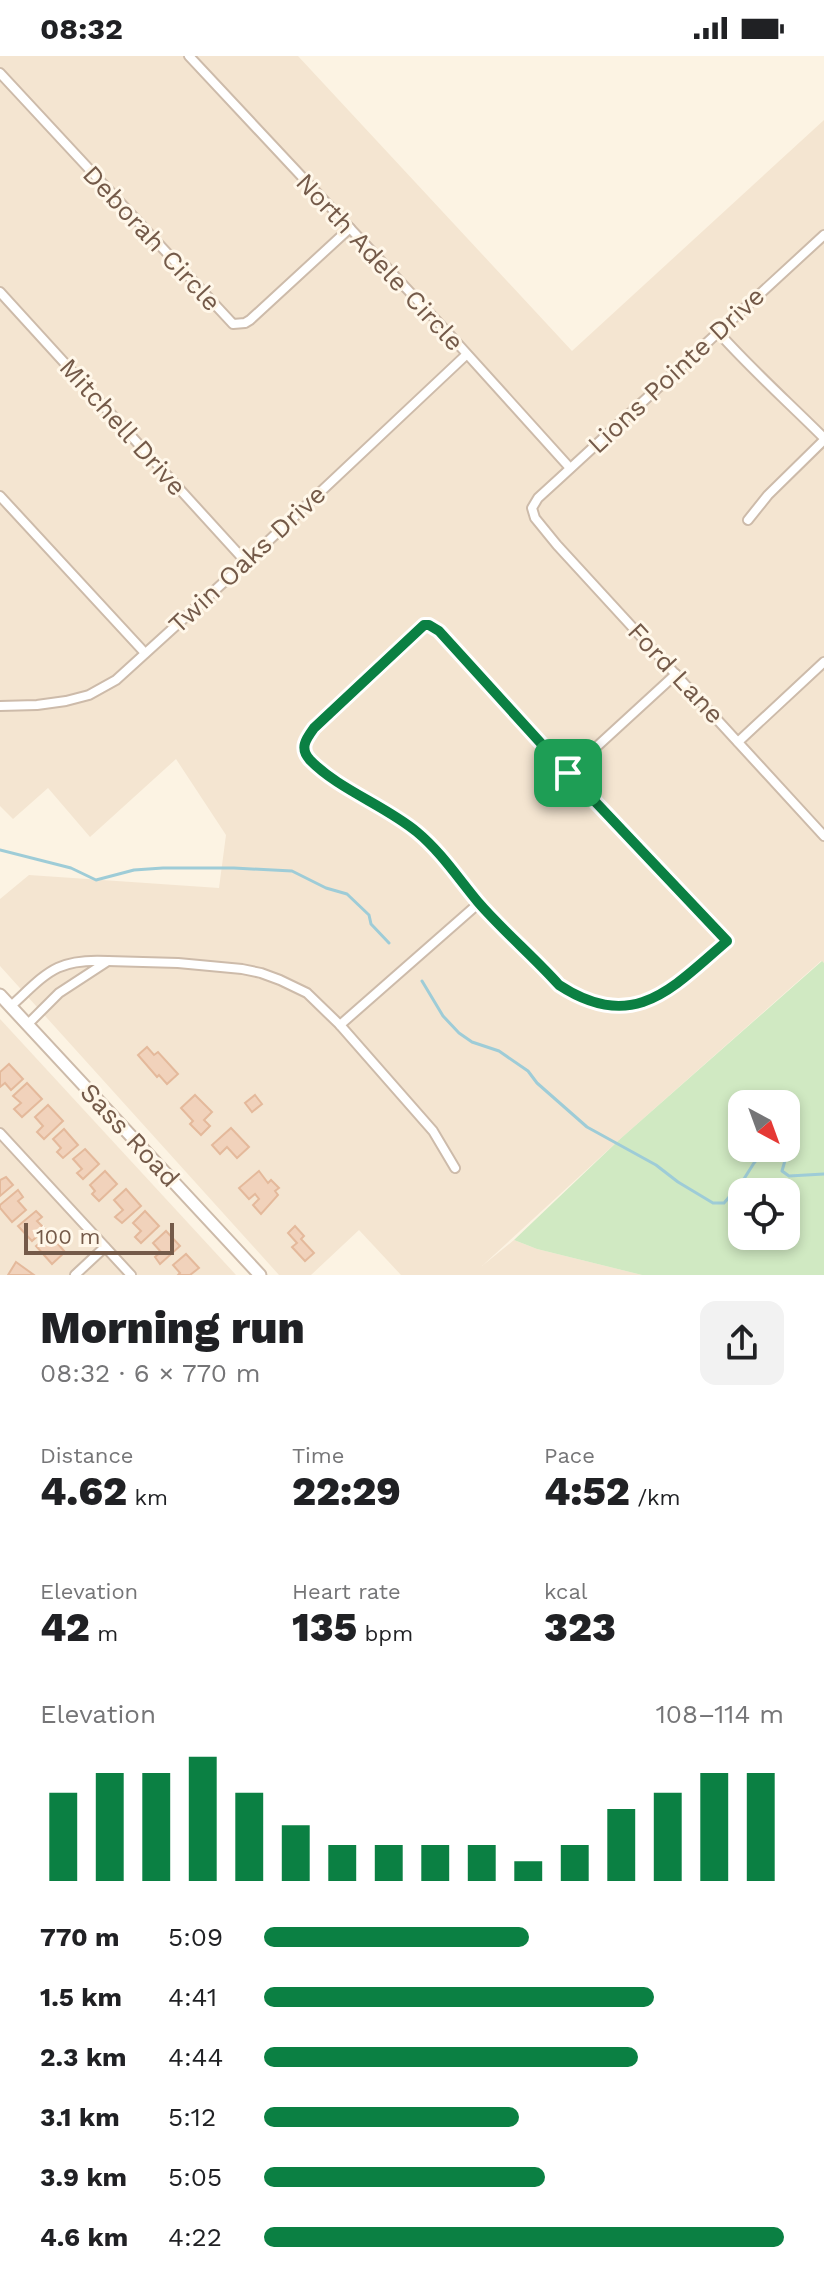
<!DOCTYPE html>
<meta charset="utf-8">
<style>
:root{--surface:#fff;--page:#f2f2f2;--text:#202124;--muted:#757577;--accent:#0b8043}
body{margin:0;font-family:"Work Sans",sans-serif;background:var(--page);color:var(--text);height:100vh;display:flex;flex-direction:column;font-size:30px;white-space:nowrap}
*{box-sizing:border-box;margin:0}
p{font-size:26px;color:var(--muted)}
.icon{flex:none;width:44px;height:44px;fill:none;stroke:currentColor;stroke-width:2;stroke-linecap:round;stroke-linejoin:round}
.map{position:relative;height:1219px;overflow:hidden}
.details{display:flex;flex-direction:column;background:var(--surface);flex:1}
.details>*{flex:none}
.needle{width:52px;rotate:139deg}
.tools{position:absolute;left:728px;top:1034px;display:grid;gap:16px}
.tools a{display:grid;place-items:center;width:72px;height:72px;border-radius:16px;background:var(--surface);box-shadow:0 4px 12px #0003;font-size:40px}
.scale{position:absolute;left:24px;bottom:20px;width:150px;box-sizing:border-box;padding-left:8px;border:4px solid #745a49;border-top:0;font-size:22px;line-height:28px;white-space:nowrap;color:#745a49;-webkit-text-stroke:6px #fff7e9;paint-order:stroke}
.pin{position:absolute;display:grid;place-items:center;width:68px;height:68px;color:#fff;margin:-34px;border-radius:16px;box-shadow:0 4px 12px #0006}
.round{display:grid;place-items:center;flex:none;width:84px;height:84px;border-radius:16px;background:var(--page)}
.head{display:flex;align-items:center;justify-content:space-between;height:136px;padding:0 40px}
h1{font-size:44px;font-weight:800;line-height:60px}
.metrics{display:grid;grid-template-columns:repeat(3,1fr);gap:12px;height:136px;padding:8px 40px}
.metrics div{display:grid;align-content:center}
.metrics b{font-size:40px;font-weight:800}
.metrics small{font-size:22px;font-weight:400}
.metrics p{font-size:22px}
.chart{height:224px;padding:16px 40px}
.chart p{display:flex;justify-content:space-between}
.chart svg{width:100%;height:144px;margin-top:8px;stroke:var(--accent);stroke-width:6}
ul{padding:0 40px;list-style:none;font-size:26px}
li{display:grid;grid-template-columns:128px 96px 1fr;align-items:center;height:60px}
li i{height:20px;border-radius:10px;background:var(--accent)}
.status{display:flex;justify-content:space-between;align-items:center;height:56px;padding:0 40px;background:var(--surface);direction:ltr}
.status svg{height:22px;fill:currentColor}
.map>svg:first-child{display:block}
.residential{fill:#f4e5d1}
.green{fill:#d0e9c2;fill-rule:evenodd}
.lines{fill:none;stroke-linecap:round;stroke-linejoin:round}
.stream{stroke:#9eccd7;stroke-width:3}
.building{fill:#f1d2bb;stroke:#e4b99b;stroke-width:2}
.minor-casing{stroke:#cdbbaa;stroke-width:12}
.tertiary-casing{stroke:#cdbbaa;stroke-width:15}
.minor{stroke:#fff;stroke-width:8}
.tertiary{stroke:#fff;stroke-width:11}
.route-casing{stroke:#fff;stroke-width:16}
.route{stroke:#0b8043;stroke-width:10}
.labels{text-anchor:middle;stroke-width:6;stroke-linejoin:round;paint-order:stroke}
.street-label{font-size:26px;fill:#745a49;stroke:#fff7e9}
</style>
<div class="status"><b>08:32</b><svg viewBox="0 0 49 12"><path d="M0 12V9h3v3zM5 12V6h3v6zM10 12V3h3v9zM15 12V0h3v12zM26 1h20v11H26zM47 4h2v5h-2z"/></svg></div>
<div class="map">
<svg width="824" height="1219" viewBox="0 0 824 1219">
<rect width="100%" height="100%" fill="#fcf3e3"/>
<!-- residential -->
<g class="residential">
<path d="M0 0H298L572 295 824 64V907L821 905 619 1084 482 1210 514 1184 537 1193 642 1219H401L359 1174 311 1219H279L0 910V843L29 819 219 832 226 779 176 703 90 781 48 732 13 763 0 750Z"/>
<path d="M0 963 236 1219H0Z"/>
</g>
<!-- green -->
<path class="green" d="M822 905 824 907V1219H642L537 1193 514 1184 619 1084ZM742 1048H786V1092H742ZM742 1136H786V1180H742Z"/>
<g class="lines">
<!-- stream -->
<g class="stream">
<path d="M0 794 71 812 96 824 134 814 163 812H234L292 815 326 832 347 838 369 859 371 868 389 887"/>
<path d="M422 925 443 960 459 977 472 986 499 995 528 1015 537 1027 587 1071 656 1109 678 1126 713 1147H724L742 1126 754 1107 766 1092"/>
<path d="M783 1092 786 1101 782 1115 789 1120 824 1118"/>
</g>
</g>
<!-- building -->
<g class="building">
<path d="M147 991 154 999 158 996 178 1018 167 1028 159 1019 157 1021 138 999Z"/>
<path d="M9 1008 23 1023 11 1034 5 1027 0 1031V1016Z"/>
<path d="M27 1027 42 1043 22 1061 14 1053 21 1047 13 1040Z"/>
<path d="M195 1039 212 1056 204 1064 210 1070 201 1079 190 1068 193 1065 181 1052Z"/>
<path d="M255 1039 262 1048 252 1056 245 1047Z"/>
<path d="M48 1049 63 1065 44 1083 37 1076 43 1070 35 1061Z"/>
<path d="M231 1072 249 1091 237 1102 227 1091 220 1098 212 1089Z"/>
<path d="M64 1073 78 1089 63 1102 57 1096 61 1092 53 1083Z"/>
<path d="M85 1093 99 1108 83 1123 77 1117 82 1113 73 1103Z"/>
<path d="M105 1115 117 1128 99 1145 92 1138 95 1135 90 1129Z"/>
<path d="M259 1115 268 1127 271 1124 279 1132 275 1135 278 1139 261 1158 253 1149 259 1143 255 1138 249 1143 239 1132Z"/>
<path d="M6 1121 13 1129 0 1140V1124Z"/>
<path d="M126 1133 141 1150 122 1167 115 1161 123 1154 114 1144Z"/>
<path d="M18 1134 23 1141 18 1145 26 1154 12 1166 0 1152V1149Z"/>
<path d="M36 1155 42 1161 37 1165 45 1173 32 1185 18 1170Z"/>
<path d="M145 1155 159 1170 141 1187 135 1181 141 1175 133 1167Z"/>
<path d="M295 1170 304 1180 301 1183 314 1197 305 1205 292 1191 297 1187 288 1177Z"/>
<path d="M55 1174 61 1181 56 1186 65 1196 52 1208 36 1190Z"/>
<path d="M166 1175 180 1190 160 1208 155 1201 161 1196 153 1187Z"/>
<path d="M186 1198 199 1212 190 1219H178L180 1217 173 1209Z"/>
<path d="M16 1206 34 1219H8Z"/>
</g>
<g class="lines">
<defs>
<g id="minor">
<path d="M189 0 449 278 570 412"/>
<path d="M0 17 233 268 245 267 250 264 350 172"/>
<path d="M824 179 561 421 538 442 532 452 535 462 557 489 824 780"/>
<path d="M0 236 246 506"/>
<path d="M718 276C752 314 788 346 824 382"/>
<path d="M0 440 145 597"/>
<path d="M748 464 768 439 824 384"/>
<path d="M424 569H429L439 575 568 717 727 885C672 932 634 978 559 929 533 900 503 875 478 846 452 816 431 785 398 762 376 748 308 715 303 689L314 672Z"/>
<path d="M0 650 37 649 66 645 89 639 116 624 246 506 466 299"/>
<path d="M738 686 824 606"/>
<path d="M568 717 676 618"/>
<path d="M108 905 178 907 242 913 261 917 280 924 307 937 340 969 433 1075 455 1112"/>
<path d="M11 950C47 917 56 902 108 905L59 937 28 968"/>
<path d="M340 969 479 847"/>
<path d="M0 1077 131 1219"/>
<path d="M75 1219 105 1191"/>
</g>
<path id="tertiary" d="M0 939 260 1219"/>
</defs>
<!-- minor casing -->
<use href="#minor" class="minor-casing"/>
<!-- tertiary casing -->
<use href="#tertiary" class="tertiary-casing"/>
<!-- minor -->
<use href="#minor" class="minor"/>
<!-- tertiary -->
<use href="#tertiary" class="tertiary"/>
</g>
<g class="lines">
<defs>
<path id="route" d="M424 569H429L439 575 568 717 727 885C672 932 634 978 559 929 533 900 503 875 478 846 458 822 441 796 417 776 386 750 338 733 310 704 299 692 306 683 314 672Z"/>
</defs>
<!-- route casing -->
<use href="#route" class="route-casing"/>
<!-- route -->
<use href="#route" class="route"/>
</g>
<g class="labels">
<!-- street labels -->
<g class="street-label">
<text transform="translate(152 182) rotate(47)" y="9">Deborah Circle</text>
<text transform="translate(380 206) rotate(47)" y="9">North Adele Circle</text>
<text transform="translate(676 314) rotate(-43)" y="9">Lions Pointe Drive</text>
<text transform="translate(123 371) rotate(48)" y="9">Mitchell Drive</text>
<text transform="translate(247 503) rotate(-43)" y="9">Twin Oaks Drive</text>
<text transform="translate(676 617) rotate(47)" y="9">Ford Lane</text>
<text transform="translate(130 1079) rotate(47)" y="9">Sass Road</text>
</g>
</g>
</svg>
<div class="tools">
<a><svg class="needle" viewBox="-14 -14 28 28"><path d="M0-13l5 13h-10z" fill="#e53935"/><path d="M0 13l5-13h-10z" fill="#757577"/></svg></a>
<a><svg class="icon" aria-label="locate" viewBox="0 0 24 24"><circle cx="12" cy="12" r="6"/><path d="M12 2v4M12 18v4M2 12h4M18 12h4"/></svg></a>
</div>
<div class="scale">100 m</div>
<div class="pin" style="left:568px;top:717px;background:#1e9e55"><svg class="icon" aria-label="arrive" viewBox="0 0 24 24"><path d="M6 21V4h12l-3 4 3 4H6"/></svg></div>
</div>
<section class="details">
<div class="head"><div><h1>Morning run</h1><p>08:32 · 6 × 770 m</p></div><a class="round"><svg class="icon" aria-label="share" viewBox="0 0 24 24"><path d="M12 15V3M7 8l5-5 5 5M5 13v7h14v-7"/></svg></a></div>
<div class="metrics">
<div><p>Distance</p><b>4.62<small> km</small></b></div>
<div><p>Time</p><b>22:29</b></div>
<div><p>Pace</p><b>4:52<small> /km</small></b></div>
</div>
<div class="metrics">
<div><p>Elevation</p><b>42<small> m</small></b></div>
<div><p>Heart rate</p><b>135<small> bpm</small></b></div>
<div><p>kcal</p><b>323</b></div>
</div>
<div class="chart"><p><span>Elevation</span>108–114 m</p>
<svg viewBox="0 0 160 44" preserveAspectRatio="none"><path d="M5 44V17M15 44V11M25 44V11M35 44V6M45 44V17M55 44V27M65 44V33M75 44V33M85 44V33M95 44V33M105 44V38M115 44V33M125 44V22M135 44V17M145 44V11M155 44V11"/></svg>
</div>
<ul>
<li><b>770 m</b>5:09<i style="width:51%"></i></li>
<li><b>1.5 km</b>4:41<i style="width:75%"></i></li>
<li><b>2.3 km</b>4:44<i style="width:72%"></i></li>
<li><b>3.1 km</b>5:12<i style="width:49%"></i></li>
<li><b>3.9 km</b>5:05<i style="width:54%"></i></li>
<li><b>4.6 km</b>4:22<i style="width:100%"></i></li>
</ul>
</section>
